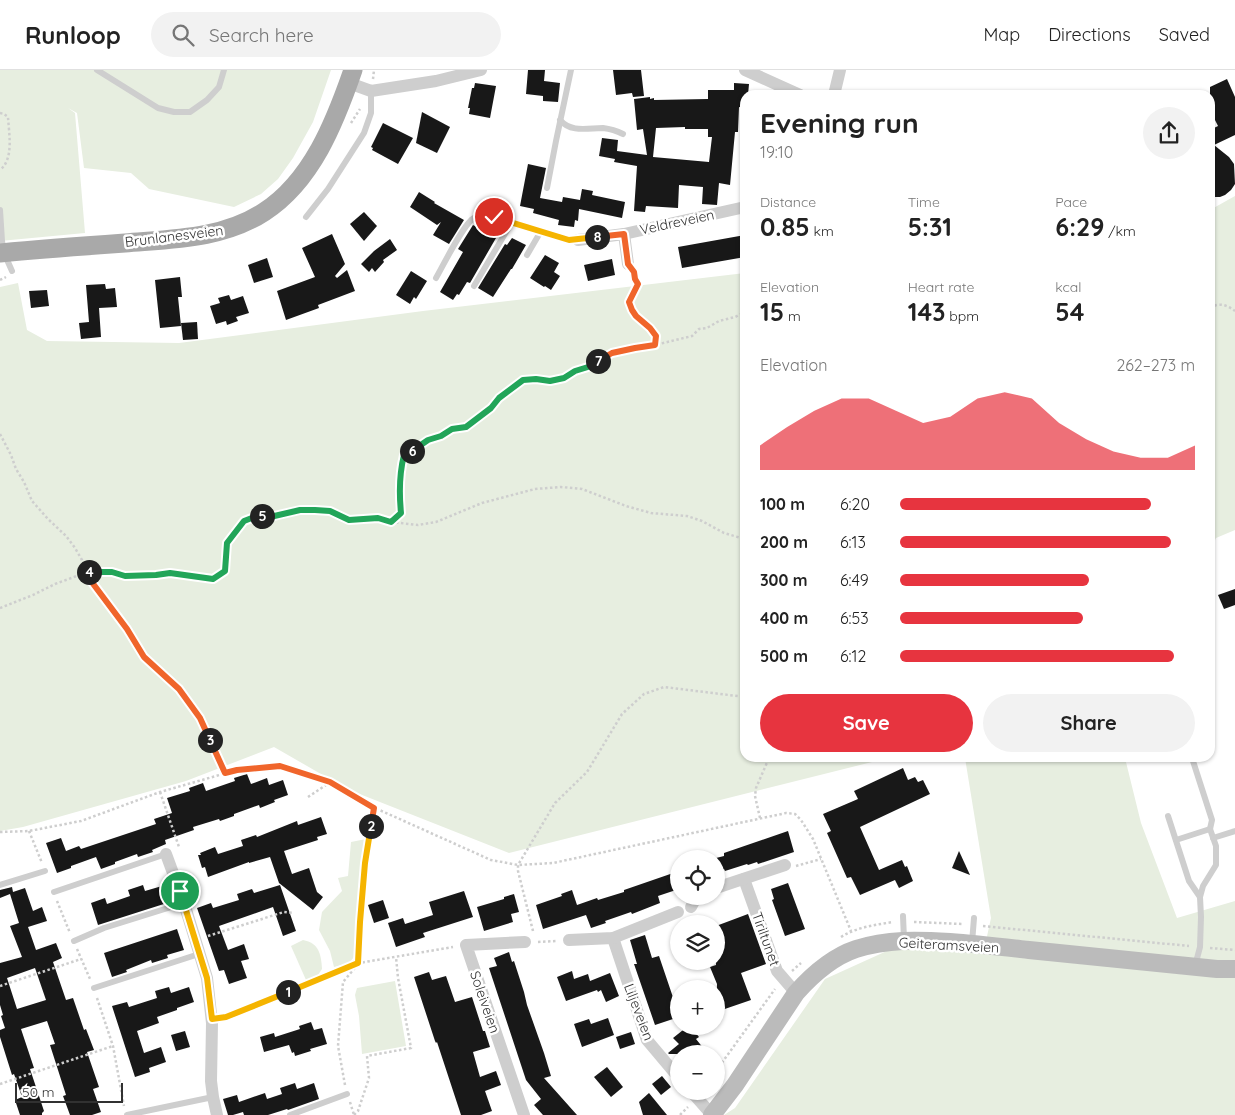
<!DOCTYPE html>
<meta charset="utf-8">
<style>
:root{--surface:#fff;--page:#f2f2f2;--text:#222;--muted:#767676;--line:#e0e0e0;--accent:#e7343f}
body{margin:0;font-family:Quicksand,sans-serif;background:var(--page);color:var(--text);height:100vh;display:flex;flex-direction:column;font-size:19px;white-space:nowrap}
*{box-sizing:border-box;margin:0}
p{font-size:16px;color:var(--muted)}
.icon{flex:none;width:28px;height:28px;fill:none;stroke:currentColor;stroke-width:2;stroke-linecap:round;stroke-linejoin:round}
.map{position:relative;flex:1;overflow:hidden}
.side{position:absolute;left:740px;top:20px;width:475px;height:672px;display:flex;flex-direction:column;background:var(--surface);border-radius:15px;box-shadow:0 1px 4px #0004}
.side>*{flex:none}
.buttons{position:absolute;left:670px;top:780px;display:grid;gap:10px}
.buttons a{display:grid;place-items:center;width:55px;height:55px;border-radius:50%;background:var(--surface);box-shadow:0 1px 4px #0004;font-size:25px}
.scale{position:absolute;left:15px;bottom:12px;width:108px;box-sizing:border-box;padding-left:5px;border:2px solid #313131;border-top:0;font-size:14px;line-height:18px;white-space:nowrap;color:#313131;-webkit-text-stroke:4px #fff;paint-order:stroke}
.pin{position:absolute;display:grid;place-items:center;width:42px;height:42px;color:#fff;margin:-21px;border:2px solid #fff;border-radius:50%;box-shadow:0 1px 5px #0007}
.km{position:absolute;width:25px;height:25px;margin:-12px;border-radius:50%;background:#222;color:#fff;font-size:14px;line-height:25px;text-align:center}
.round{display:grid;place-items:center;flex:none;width:52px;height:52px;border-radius:26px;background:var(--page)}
.summary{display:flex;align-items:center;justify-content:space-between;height:85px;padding:0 20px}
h1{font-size:28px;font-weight:700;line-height:38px}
.figures{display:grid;grid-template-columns:repeat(3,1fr);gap:8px;height:85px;padding:5px 20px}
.figures div{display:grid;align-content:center}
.figures b{font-size:25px;font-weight:700}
.figures small{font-size:14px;font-weight:400}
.figures p{font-size:14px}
.chart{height:140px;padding:10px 20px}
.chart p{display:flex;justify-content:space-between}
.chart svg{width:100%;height:90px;margin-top:5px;fill:var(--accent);opacity:.7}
.action{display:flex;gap:10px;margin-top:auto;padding:10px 20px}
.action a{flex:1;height:58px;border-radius:30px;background:var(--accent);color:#fff;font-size:20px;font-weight:700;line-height:58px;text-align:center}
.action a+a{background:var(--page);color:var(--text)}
ul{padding:0 20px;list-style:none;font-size:16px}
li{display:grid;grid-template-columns:80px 60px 1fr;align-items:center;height:38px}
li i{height:12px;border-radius:6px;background:var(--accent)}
header{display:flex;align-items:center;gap:30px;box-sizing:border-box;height:70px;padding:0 25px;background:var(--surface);border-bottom:1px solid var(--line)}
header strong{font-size:24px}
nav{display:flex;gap:28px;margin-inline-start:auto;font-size:18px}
.search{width:350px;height:45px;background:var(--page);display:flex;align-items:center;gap:12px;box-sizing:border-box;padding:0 18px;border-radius:28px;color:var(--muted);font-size:19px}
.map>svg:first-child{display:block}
.green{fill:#e7eee0}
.building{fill:#181818;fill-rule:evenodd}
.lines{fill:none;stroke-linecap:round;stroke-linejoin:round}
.path{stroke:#cecece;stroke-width:2.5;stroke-dasharray:2.5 2.5;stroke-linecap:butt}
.lane{stroke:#cecece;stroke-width:6}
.street{stroke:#cecece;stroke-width:12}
.secondary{stroke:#bbb;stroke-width:18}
.primary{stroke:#a9a9a9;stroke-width:19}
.split-1-casing{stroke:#fff;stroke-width:10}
.split-2-casing{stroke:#fff;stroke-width:10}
.split-3-casing{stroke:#fff;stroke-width:10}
.split-4-casing{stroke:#fff;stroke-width:10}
.split-5-casing{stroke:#fff;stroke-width:10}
.split-6-casing{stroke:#fff;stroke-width:10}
.split-7-casing{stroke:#fff;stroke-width:10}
.split-8-casing{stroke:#fff;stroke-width:10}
.split-9-casing{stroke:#fff;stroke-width:10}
.split-1{stroke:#f5b400;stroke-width:6}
.split-2{stroke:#f5b400;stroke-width:6}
.split-3{stroke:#f0652b;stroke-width:6}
.split-4{stroke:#f0652b;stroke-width:6}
.split-5{stroke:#22a559;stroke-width:6}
.split-6{stroke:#22a559;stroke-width:6}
.split-7{stroke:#22a559;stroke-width:6}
.split-8{stroke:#f0652b;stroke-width:6}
.split-9{stroke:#f5b400;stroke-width:6}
.labels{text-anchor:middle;stroke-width:5;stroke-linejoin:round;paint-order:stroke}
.street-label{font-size:14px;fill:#313131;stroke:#fff}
</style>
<header>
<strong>Runloop</strong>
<div class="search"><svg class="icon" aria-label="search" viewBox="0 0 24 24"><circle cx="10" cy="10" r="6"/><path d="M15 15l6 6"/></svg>Search here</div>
<nav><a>Map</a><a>Directions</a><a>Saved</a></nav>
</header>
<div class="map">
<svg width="1235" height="1045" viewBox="0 0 1235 1045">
<rect width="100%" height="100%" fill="#fff"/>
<!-- green -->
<g class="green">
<path d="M0 0H331L313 52 293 88 278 109 261 124 234 137 149 119 131 103 84 98 77 43 68 38 75 43 85 163 0 171Z"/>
<path d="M1235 126V460L1216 468 1210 481V140Z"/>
<path d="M745 203V688H888L509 783 347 719 274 677 186 711 23 757 0 761V217L18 213 27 260 47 271 179 273 423 241Z"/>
<path d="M965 688H1125L1141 753 1177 848 1235 831V1045H724L735 1038 825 909 889 880H984L991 848Z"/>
<path d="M366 769 354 887 349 893 334 897 330 881 319 860 322 842 342 821 338 808 348 806 351 772Z"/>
<path d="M303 870C319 873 321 884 322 899L318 905 306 910 291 876Z"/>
<path d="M395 911 406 976 362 984 359 946 355 925 357 918Z"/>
</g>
<!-- building -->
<g class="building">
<path d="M528 0H545L544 11 560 13 558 32 543 31V26L526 24Z"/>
<path d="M613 0H641L644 26 633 27 632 23 616 25Z"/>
<path d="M1227 9 1235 27V65L1214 75 1229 87 1234 94 1235 114 1231 120 1225 125 1220 127H1210V60L1218 56 1210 40V17Z"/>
<path d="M475 13 496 16 490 48 469 44 470 38H468L472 18H474Z"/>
<path d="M734 13 749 14 748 25H745V38L739 37 738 62H735L730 115 719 113 717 135 702 134 703 117 679 115 678 138 646 136 645 142 634 141 637 96 614 92 615 89 599 86 602 68 618 70 617 81 647 85 643 59 637 60 634 29 650 27V29L654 28V30L708 29V20H734ZM685 57V59H708V67H712L709 92 653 87 656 58Z"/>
<path d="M422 42 450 57 437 83 416 73Z"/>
<path d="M383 53 413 68 398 94 372 80 373 78 371 77Z"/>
<path d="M528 94 546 98 540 128 562 132 563 127 580 130 582 119 593 121 592 125 625 132 622 148 579 139 578 151 575 150 574 157 558 155 559 150 533 143 534 139 520 136Z"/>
<path d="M419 122 435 132 434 133 464 150 449 174 433 165 441 152 437 155 410 137Z"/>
<path d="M364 142 377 156 364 171 350 154Z"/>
<path d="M473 155 496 168 470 213 467 212 459 225 457 224 453 230 440 222 463 182 458 179Z"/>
<path d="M332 164 345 194 335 206 337 208 347 200 355 221 318 235 319 238 286 250 277 221 315 207 302 178Z"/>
<path d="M745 165V187L682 198 678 177Z"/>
<path d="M512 168 526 175 512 199H511L493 227 478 218 505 174 507 175Z"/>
<path d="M390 169 397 180 383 190 384 192 375 202 372 198 369 202 361 194 374 181Z"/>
<path d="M545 185 559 193 554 202 560 206 551 220 545 216 544 217 530 208Z"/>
<path d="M267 188 273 207 254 213 248 195Z"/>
<path d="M612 189 615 205 588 211 584 195Z"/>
<path d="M411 201 427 211 416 229 414 227 410 234 396 225Z"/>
<path d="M180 207 182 227H178L181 256 160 258 155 210Z"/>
<path d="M105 214 106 219 115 218 117 237 99 238 101 267 81 269 79 253 89 252 86 215Z"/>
<path d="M47 220 49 236 31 238 29 221Z"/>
<path d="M229 225 231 230 243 226 249 243 236 247 238 251 227 255 226 251 216 254 210 236 220 233 218 228Z"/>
<path d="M197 252 198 269 183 270 181 253Z"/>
<path d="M1235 519V535L1224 539 1218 525Z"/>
<path d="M903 698 908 710 915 707 918 712 923 710 930 724 860 757 879 800 902 790 905 797 907 796 913 811 899 818 895 810 860 825 851 807 847 808 827 763 831 761 823 744 858 729 854 721Z"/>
<path d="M247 704 251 714 267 708 269 715 283 710 288 725 274 730 275 732 260 738 259 735 234 744V746L220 751 219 749 193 757 194 760 165 770 166 774 152 780 153 782 138 787 137 784 115 792V794L101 799 96 787 71 796V798L57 803 46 773 61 768 66 781 79 776 81 779 156 754 154 749 172 743 167 728 190 721 189 718 203 713 206 721 235 711 234 708Z"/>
<path d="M321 747 327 764 317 767 318 770 284 781 292 804 309 798 317 822 323 827 313 840 279 813 270 787 249 793V792L208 807 205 797 202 798 198 785H201L200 783 215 777 218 784 243 776 241 770 256 765 257 767 297 751 298 755Z"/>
<path d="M788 761 794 782 758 794 757 792 748 795 747 794 725 801 724 799 716 802V788L724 786V783Z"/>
<path d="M959 781 970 805 952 798Z"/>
<path d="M679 801V819L658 826 660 833 632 844 631 842 605 851 606 853 591 858 586 845 543 859 536 835 562 826 561 824 572 820 577 835 597 828 598 830 624 822V820Z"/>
<path d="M788 813 805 859 785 866 772 830 774 829 771 819Z"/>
<path d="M143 815 145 821 162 816 167 833 98 855 91 833 105 828 107 834 130 826 128 820Z"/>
<path d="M280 815 296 861 283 866 273 837 219 856 228 880 244 874 249 889 241 891 247 908 229 914 224 900 219 901 197 838 211 833 213 838 239 830 237 824 252 819 254 823Z"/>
<path d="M12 817 13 822 25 818 33 841 42 837 47 851 28 857 36 880 56 873 62 888 53 892 66 930 73 928 84 960 86 959 94 980 87 982 99 1017 93 1019 101 1042 92 1045H70L63 1026 66 1025 50 975 55 974 47 951 21 959 34 998 30 999 44 1041 42 1043V1045H20L15 1030 22 1027 14 1004 12 1005 0 967V960L5 958 1 946 3 945 0 935V893L22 887 10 856 19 853 10 824 0 828V820ZM35 898 46 930 17 939 7 908Z"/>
<path d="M464 821 473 847 423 863 425 867 396 877 388 853 403 848 405 854 433 845 429 832Z"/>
<path d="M514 824 519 842 511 844 513 852 484 861 477 837 504 829V827Z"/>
<path d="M383 830 389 848 374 853 368 835Z"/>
<path d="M748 844 766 894 741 903 751 930 716 942 717 914 710 897 716 895V856Z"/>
<path d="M177 859 184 880 167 885 168 888 152 893 151 890 126 900 127 902 112 907 104 883Z"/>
<path d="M645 865 652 888 659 886 679 945V947L655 955 634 894H637L630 870Z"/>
<path d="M509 882 512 892 514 891 524 922 527 935 544 983 551 1006 544 1008 577 1045H543L534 1035 541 1029 526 1010 489 898 497 896 494 888Z"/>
<path d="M572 901 574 909 588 904 590 911 610 903 619 926 606 932 601 920 598 922 597 920 566 931 557 907Z"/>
<path d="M429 902 432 910 446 906 455 932 472 927 483 961H485L490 977 473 982 480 1007 496 1001 501 1015 485 1021 492 1041 481 1045H461L437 972 436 973 435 971 414 907Z"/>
<path d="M169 917 171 923 189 917 194 932 177 938V940L157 947 159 953 137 961 144 983 161 977 166 992 149 998 150 1002 135 1007 112 936 127 932 129 937 157 928 155 921Z"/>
<path d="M608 948 614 965 582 977 574 954 589 949 591 954Z"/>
<path d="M311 952 314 960 322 958 327 974 310 979 311 981 295 986 294 982 292 983 289 975 264 982 260 967 274 963 275 967 300 959 299 956Z"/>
<path d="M688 956H690L699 967 696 969 708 984H669L668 983 679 974 673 968Z"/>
<path d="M185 961 190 977 176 981 171 965Z"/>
<path d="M631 962 635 974 620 979 616 967Z"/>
<path d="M607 997 623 1017 611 1027 594 1007Z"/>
<path d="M662 1006 671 1017 661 1025 652 1014Z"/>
<path d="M295 1013 297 1019 314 1013 319 1029 288 1040 287 1039 268 1045H244L243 1042 233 1045H228L223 1029 237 1025 239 1032 265 1023 267 1029 282 1024 280 1018Z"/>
<path d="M649 1023 667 1045H643L639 1032Z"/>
</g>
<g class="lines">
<!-- path -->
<g class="path">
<path d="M373 9 374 0"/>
<path d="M0 43 4 44 8 47C9 64 14 89 0 100"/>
<path d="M351 53 360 39"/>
<path d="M635 204V209L638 214 629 232C629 233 631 240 632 240 637 249 649 258 656 266L655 275"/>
<path d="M0 210 6 207"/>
<path d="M1210 238C1219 232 1227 235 1235 241"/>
<path d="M0 364 11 385 16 399 24 412 32 431 48 449 66 466 75 478 82 490 85 503 127 559 144 587 179 619 201 647 225 703"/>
<path d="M391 452 418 455 436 452 482 433 535 419 561 417 582 419 626 436 651 443 687 446 702 451 724 463 741 468H745"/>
<path d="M0 538 33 525 55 514 85 503 111 502 125 506 155 505 170 503 213 509 225 501 227 473 243 451 257 446 270 447 301 440H315L330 441 349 450 378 448 391 452 401 443C399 423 399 405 404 385L428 370 441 366 452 359 466 357 491 338 499 328 523 310 536 309 550 311 564 308 575 301 588 297 612 283 655 275 692 266 699 259 707 258 719 251 735 247 745 242"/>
<path d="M1143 688C1148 692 1154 690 1160 688"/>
<path d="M160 722 179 777"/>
<path d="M308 727 329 713"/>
<path d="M760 748 755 726 756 718 769 688"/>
<path d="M29 761 42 793"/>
<path d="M0 762 29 761 81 751 160 722 237 700 280 696 330 712 375 738 491 790 518 795 553 793 786 743 795 744 801 750 813 769 851 861"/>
<path d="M796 796 821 789"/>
<path d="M57 831 70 863"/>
<path d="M914 852 963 854"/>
<path d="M983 856 1189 876"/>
<path d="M533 861 518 801V795L555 733 587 702 622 644 644 624 664 617 745 627"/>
<path d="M208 866 284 842 293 843"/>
<path d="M841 867C857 857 875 855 893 852"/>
<path d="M538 872 557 871"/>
<path d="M1210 878 1235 880"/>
<path d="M77 879 90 909"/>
<path d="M339 901 359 893 453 877"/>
<path d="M792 901 801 893"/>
<path d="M0 916 81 889"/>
<path d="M97 928 113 976 124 1036"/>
<path d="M716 1001 775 919"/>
<path d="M0 1014 113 976"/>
<path d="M345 1015 338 976 343 912 359 893 360 852 365 793 375 738"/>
<path d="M350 1032 354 1045"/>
<path d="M354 1045 358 1041 369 1008 367 986 411 978 398 908 396 887"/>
<path d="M680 1045 688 1037"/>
</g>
<!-- lane -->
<g class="lane">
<path d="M97 0 158 38 174 42H190L207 30 219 17 224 0"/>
<path d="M560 50C571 63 588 58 603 58 611 59 617 61 623 64"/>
<path d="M547 118 556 71 571 0"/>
<path d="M0 140 2 171 4 183 12 201"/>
<path d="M306 147 328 119 364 63 371 43V21"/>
<path d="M527 185 541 161"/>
<path d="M436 208C443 196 464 153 474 148 481 145 487 146 494 147L569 170H578"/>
<path d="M474 216 512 152"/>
<path d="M1192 688 1212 750 1210 759"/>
<path d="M1168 746 1189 811 1200 827 1201 847 1200 877 1195 896"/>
<path d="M1213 768 1235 761"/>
<path d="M1176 770 1210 759 1216 776V795L1203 816 1200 827"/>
<path d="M0 815 45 801"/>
<path d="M54 822 166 784"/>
<path d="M903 846 904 869"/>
<path d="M74 871 104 858 184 833"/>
<path d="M972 873 974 848"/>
<path d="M94 918 199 884"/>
<path d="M212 949 226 947 330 905"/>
<path d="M127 1045 213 1027"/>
<path d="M290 1045 347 1024"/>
</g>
<!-- street -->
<g class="street">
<path d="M745 0 800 25"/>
<path d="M349 13 371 21 436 11 481 0"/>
<path d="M834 25 840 0"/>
<path d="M624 164 628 194"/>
<path d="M578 170 624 164 745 137"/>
<path d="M166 784 184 833 207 908 212 953 211 1011 213 1027 217 1045"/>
<path d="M744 809 777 901 796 923"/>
<path d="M716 818 785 795"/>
<path d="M691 837 697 826"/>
<path d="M613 868 647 970 679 1008"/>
<path d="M569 870 613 868 678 842"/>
<path d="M691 1021 712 1045"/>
<path d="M524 1045 466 875 525 872"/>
</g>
<!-- secondary -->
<path class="secondary" d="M712 1045 735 1015 796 923C812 905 832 887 856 879 888 869 917 870 950 872 976 874 1002 877 1029 880 1092 886 1154 893 1217 899H1235"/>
<!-- primary -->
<path class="primary" d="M0 183C42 179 83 176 125 173 172 169 223 169 264 142 312 111 335 52 353 0"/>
</g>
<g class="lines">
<defs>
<path id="split-1" d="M180 821 207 908 212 949 226 947 288 922"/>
<path id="split-2" d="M288 922 358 893 360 852 365 793 371 756"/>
<path id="split-3" d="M210 670 225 703 237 700 280 696 330 712 374 738 371 756"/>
<path id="split-4" d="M89 502 85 503 127 559 144 587 179 619 200 648 210 670"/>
<path id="split-5" d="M89 502H112L125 506 156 505 170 503 213 509 225 501 227 473 244 451 257 446H262"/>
<path id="split-6" d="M262 446 270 447 300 440H315L330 441 349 450 378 448 391 452 401 443C399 423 399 405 404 385L412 381"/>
<path id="split-7" d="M412 381 428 370 441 366 452 359 466 357 491 338 499 328 523 310 536 309 550 311 564 308 575 301 588 297 598 291"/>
<path id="split-8" d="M597 167 624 164 628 194 634 202 635 209 638 214 629 232 632 240 636 246 650 258 656 266 655 275 635 278 612 283 598 291"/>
<path id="split-9" d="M494 147 569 170 597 167"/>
</defs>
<!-- split-1 casing -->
<use href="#split-1" class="split-1-casing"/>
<!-- split-2 casing -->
<use href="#split-2" class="split-2-casing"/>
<!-- split-3 casing -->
<use href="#split-3" class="split-3-casing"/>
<!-- split-4 casing -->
<use href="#split-4" class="split-4-casing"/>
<!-- split-5 casing -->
<use href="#split-5" class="split-5-casing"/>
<!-- split-6 casing -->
<use href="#split-6" class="split-6-casing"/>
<!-- split-7 casing -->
<use href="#split-7" class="split-7-casing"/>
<!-- split-8 casing -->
<use href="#split-8" class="split-8-casing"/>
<!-- split-9 casing -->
<use href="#split-9" class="split-9-casing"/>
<!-- split-1 -->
<use href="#split-1" class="split-1"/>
<!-- split-2 -->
<use href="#split-2" class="split-2"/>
<!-- split-3 -->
<use href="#split-3" class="split-3"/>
<!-- split-4 -->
<use href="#split-4" class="split-4"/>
<!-- split-5 -->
<use href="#split-5" class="split-5"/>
<!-- split-6 -->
<use href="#split-6" class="split-6"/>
<!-- split-7 -->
<use href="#split-7" class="split-7"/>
<!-- split-8 -->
<use href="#split-8" class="split-8"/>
<!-- split-9 -->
<use href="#split-9" class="split-9"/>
</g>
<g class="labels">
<!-- street labels -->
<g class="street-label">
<text transform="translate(677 152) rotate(-12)" y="5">Veldreveien</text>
<text transform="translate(174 166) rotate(-7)" y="5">Brunlanesveien</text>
<text transform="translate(766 869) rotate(70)" y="5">Tiriltunet</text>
<text transform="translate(949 875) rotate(3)" y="5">Geiteramsveien</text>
<text transform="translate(485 932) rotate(71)" y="5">Soleiveien</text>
<text transform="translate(639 942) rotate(69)" y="5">Liljeveien</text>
</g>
</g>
</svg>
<div class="buttons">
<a><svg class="icon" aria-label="locate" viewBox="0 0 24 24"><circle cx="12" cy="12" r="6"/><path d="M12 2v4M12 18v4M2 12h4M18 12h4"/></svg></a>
<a><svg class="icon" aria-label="layers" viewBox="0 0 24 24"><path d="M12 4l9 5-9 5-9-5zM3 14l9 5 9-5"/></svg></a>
<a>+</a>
<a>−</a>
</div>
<div class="scale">50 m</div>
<div class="pin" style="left:180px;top:821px;background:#1e9e55"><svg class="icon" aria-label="arrive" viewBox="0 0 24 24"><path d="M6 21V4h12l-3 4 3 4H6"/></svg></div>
<div class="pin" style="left:494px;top:147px;background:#d93025"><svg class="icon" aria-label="check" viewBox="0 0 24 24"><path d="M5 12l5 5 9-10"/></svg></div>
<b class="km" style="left:288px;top:922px">1</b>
<b class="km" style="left:371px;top:756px">2</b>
<b class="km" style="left:210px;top:670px">3</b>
<b class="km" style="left:89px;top:502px">4</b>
<b class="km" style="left:262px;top:446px">5</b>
<b class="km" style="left:412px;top:381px">6</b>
<b class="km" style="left:598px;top:291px">7</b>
<b class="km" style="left:597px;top:167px">8</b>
<section class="side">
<div class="summary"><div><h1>Evening run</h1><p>19:10</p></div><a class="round"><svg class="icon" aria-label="share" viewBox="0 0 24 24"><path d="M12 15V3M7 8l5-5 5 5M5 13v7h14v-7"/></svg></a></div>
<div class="figures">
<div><p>Distance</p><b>0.85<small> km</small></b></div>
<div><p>Time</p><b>5:31</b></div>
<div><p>Pace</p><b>6:29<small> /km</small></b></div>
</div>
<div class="figures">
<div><p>Elevation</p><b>15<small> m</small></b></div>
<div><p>Heart rate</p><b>143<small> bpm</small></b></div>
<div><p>kcal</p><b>54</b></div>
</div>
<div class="chart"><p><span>Elevation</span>262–273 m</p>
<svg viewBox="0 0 160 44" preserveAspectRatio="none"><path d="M0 44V32L10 23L20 15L30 9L40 9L50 15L60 21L70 18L80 9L90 6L100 9L110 21L120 29L130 35L140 38L150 38L160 32V44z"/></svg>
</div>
<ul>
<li><b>100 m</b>6:20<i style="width:85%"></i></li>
<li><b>200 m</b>6:13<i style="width:92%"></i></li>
<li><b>300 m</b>6:49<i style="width:64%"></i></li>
<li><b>400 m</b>6:53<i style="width:62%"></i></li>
<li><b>500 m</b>6:12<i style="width:93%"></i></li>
</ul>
<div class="action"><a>Save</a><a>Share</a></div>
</section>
</div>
